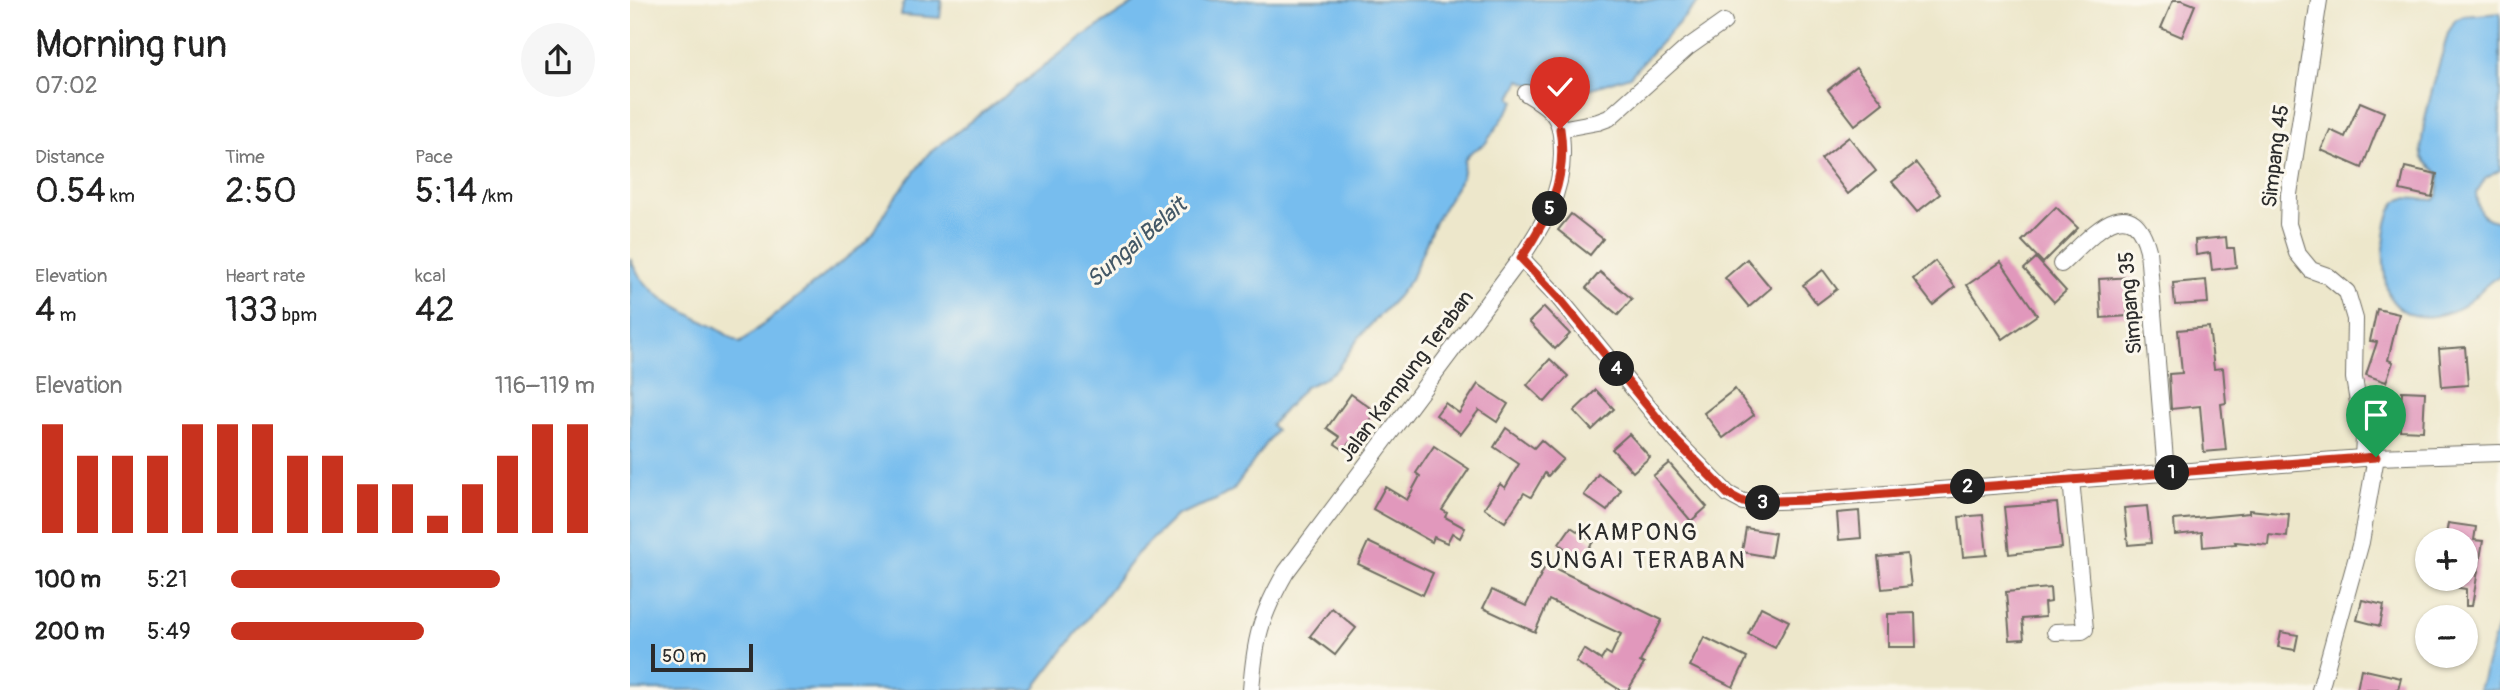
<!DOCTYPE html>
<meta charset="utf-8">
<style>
:root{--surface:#fff;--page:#f6f6f6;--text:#222;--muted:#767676;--accent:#c8321e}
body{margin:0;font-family:Pangolin,sans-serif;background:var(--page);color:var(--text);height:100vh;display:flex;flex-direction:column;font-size:26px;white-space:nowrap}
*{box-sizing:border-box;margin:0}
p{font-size:23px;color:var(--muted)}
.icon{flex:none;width:38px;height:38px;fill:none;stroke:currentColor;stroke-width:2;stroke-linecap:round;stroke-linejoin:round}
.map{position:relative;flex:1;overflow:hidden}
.details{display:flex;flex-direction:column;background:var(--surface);width:630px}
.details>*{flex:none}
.fabs{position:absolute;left:1785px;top:528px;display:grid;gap:14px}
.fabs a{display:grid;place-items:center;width:63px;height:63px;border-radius:50%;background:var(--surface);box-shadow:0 2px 5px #0004;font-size:35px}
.scale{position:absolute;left:21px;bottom:18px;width:102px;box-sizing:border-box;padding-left:7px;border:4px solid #2b2b2b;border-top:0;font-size:19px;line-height:24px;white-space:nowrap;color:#2b2b2b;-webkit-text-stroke:5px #fbf7ec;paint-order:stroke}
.pin{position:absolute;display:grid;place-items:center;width:60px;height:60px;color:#fff;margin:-72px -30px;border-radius:50% 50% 50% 0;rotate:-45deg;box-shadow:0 0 7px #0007}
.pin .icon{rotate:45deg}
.km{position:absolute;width:35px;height:35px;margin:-18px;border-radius:50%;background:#222;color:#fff;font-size:19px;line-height:35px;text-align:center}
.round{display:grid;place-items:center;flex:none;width:74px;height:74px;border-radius:37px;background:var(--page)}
.head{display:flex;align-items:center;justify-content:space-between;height:119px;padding:0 35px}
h1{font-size:38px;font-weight:600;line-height:52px}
.figures{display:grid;grid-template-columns:repeat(3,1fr);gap:10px;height:119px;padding:7px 35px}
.figures div{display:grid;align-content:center}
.figures b{font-size:35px;font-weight:600}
.figures small{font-size:19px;font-weight:400}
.figures p{font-size:19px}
.chart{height:196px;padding:14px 35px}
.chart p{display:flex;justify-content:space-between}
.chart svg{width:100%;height:126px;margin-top:7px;stroke:var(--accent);stroke-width:6}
ul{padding:0 35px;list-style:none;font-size:23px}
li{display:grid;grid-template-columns:112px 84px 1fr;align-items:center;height:52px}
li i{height:18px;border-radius:9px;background:var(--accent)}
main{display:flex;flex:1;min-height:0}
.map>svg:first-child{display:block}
.water{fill:#77bdee;stroke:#51748c;stroke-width:2}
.building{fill:#e198bc}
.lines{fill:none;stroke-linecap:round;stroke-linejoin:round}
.minor-casing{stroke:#6f6d63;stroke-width:18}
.minor{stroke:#fff;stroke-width:16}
.route-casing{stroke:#fff;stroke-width:14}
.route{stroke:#c8321e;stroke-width:9}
.labels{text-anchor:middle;stroke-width:6;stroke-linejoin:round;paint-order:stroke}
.street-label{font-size:21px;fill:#2b2b2b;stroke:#fbf7ec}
.water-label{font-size:23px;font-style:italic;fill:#425766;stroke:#fbf7ec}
.quarter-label{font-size:24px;letter-spacing:2px;fill:#2b2b2b;stroke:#fbf7ec}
</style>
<main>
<section class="details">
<div class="head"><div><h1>Morning run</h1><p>07:02</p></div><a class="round"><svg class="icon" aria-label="share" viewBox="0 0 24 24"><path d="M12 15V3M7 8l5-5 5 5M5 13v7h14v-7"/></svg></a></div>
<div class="figures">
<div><p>Distance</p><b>0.54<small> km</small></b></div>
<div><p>Time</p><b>2:50</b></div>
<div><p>Pace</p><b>5:14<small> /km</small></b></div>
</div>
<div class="figures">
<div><p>Elevation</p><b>4<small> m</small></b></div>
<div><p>Heart rate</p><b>133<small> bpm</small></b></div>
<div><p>kcal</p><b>42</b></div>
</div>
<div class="chart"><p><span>Elevation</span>116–119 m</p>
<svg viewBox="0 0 160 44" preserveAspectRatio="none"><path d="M5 44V6M15 44V17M25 44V17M35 44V17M45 44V6M55 44V6M65 44V6M75 44V17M85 44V17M95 44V27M105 44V27M115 44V38M125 44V27M135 44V17M145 44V6M155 44V6"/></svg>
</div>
<ul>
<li><b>100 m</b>5:21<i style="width:74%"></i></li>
<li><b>200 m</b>5:49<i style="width:53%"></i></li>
</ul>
</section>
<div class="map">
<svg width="1870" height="690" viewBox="0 0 1870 690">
<rect width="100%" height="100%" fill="#fbf7ec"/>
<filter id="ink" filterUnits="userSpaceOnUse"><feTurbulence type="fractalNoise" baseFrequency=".0143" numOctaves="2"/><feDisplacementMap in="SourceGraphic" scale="14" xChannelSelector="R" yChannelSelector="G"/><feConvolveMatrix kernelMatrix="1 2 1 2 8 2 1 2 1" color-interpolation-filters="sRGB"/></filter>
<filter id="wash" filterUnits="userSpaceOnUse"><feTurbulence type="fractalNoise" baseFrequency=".00686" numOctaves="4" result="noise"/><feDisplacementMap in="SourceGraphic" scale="28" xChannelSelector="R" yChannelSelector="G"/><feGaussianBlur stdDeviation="1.57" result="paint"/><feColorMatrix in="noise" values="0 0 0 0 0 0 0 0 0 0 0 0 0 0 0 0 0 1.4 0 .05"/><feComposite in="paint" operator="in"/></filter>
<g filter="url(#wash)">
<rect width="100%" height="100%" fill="#ede7cb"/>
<!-- water -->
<g class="water">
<path d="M274 0H312L310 18 271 15Z"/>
<path d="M509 0H1070L1000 76 956 90 934 91H916L890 80 881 98 885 101 855 144 841 152 835 159 832 177 804 224 781 279 767 297 731 335 707 369 693 379 675 387 641 425 646 430 603 490 586 500 547 515 507 554 403 690H0V258C14 295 49 308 82 326 92 331 101 338 110 343L230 247 243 234 258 207 298 154 455 35Z"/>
<path d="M1870 13V170L1855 179 1846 193C1848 212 1850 218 1870 222V276C1858 280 1851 292 1841 300 1821 316 1786 325 1766 305 1755 295 1755 278 1754 264 1753 247 1755 214 1767 201L1775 198 1804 200 1808 195 1809 174C1804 169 1796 164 1793 158 1785 138 1812 57 1818 33L1825 20 1834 16Z"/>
<path d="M1870 619V690H1849Z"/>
</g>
<g id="blocks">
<!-- building -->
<g class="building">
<path d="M1543 0H1552L1565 5 1552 37 1531 28Z"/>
<path d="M1226 68 1253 103 1225 125 1198 90Z"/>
<path d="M1730 102 1754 112 1732 168 1691 150 1700 130 1715 137Z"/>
<path d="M1219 137 1246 171 1218 194 1191 159Z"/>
<path d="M1286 163 1310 194 1287 212 1262 182Z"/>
<path d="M1775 167 1807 174 1802 197 1770 190Z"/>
<path d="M1426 207 1448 228 1413 263 1392 241Z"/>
<path d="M941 214 973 239 960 255 928 230Z"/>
<path d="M1596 237 1597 248H1604L1606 267 1582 270 1580 253 1566 255 1565 240Z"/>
<path d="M1406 258 1436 291 1424 302 1394 269Z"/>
<path d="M1117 259 1141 288 1119 307 1095 278Z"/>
<path d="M1305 261 1325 287 1303 305 1283 279Z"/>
<path d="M1371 262 1407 315 1373 339 1337 285Z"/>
<path d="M1193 270 1207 289 1187 304 1173 285Z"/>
<path d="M970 272 1002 299 988 315 956 288Z"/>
<path d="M1503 277 1504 295 1496 296 1498 316 1471 318 1469 279Z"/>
<path d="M1576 280 1578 303 1545 305 1543 283Z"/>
<path d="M914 307 940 334 925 349 899 322Z"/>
<path d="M1747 309 1769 314 1758 360 1763 362 1756 382 1736 375 1747 342 1740 341Z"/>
<path d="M1579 327 1584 369 1593 368 1596 403 1591 404 1596 450 1574 452 1570 406 1541 409 1539 374 1552 373 1548 330Z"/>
<path d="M1835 347 1838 385 1812 387 1809 349Z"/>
<path d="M920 359 938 376 915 402 897 385Z"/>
<path d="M848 384 878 404 867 422 849 410 831 434 806 415 815 403 829 413Z"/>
<path d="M1105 389 1124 415 1093 438 1074 413Z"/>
<path d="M966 390 984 409 962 430 944 411Z"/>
<path d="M1772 391 1795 392 1793 431 1770 430Z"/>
<path d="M721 394 746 412 722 446 719 443 714 450 705 444 710 437 697 428Z"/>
<path d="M876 428 904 448 911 440 933 459 918 476 915 473 901 497 894 493 875 522 854 508 870 484 875 488 889 464 864 447Z"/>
<path d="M999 434 1020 457 1003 472 982 449Z"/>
<path d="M804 446 839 469 812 510 817 513 815 517 835 528 830 538 822 533 817 543 804 537 802 542 743 509 755 487 777 500 790 476 786 473Z"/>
<path d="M1039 463 1077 507 1061 521 1023 476Z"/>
<path d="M968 474 991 490 977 511 954 495Z"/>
<path d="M1427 503 1432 548 1379 554 1374 507Z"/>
<path d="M1517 506 1521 543 1498 545 1494 508Z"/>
<path d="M1619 510 1659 514 1657 537 1639 535 1638 545 1605 542 1606 544 1573 547 1572 532 1545 535 1544 520 1619 513Z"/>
<path d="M1229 511 1231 538 1209 540 1207 513Z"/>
<path d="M1353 515 1357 555 1333 557 1329 517Z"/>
<path d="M1818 523 1846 527 1844 540 1853 541 1842 606H1836V589L1811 585 1812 579H1836V541H1815Z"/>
<path d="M941 527 963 542 950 559 929 544Z"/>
<path d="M1116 528 1145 533 1141 557 1112 552Z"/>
<path d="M738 542 803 573 793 595 728 564Z"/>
<path d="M1277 554 1281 586 1252 589 1248 557Z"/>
<path d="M916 564 1032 620 1010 662 1014 664 998 690H990L946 662 954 649 971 660 976 652 981 655 991 634 919 600 905 632 853 608 862 590 896 606Z"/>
<path d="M1420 588 1421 602 1414 603 1415 617 1392 619 1394 639 1380 640 1376 592Z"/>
<path d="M1732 600 1754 605 1750 626 1727 620Z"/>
<path d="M1131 607 1159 621 1145 648 1118 634Z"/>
<path d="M702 608 726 628 705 655 680 636Z"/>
<path d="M1285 613 1286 647H1258V614Z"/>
<path d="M1651 632 1668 635 1665 650 1648 647Z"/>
<path d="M1074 637 1117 658 1103 687 1060 666Z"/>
<path d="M1731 669 1771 678 1768 690H1727Z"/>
</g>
</g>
</g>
<g filter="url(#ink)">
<use href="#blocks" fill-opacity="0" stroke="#6f6d63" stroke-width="2"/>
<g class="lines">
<defs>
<g id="minor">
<path d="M1689 0 1659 194 1658 224 1667 253 1681 270 1698 276 1717 292 1725 319 1724 378 1734 438 1733 458"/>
<path d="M930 129 968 122 979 118 1057 48 1094 22"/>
<path d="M891 258 928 297 1047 442 1098 494 1113 502 1176 500 1746 457 1870 453"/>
<path d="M1431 264C1459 239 1501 185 1518 250L1536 473"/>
<path d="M1425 632 1452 631 1455 629 1441 479"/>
<path d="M621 690C625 639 630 617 656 572L891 258C913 225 932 194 932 154 932 144 932 131 928 122 922 108 909 101 896 93"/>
<path d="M1690 690 1731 542 1746 457"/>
</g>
</defs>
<!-- minor casing -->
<use href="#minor" class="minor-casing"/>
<!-- minor -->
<use href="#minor" class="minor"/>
</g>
</g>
<g class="lines" filter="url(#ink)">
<defs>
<path id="route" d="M930 129C938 179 918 218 891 258L928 297 1047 442 1098 494 1113 502 1176 500 1746 457"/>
</defs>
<!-- route casing -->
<use href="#route" class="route-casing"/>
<!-- route -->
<use href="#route" class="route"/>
</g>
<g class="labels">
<!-- street labels -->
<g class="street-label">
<text transform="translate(1645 156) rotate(-83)" y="7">Simpang 45</text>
<text transform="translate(1500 303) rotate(-95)" y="7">Simpang 35</text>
<text transform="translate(776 376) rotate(-53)" y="7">Jalan Kampung Teraban</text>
</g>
<!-- water labels -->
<g class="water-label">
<text transform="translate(506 242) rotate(-41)" y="8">Sungai Belait</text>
</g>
<!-- quarter labels -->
<g class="quarter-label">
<text x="1008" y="540">KAMPONG<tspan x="1008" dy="28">SUNGAI TERABAN</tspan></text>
</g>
</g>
</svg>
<div class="fabs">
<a>+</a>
<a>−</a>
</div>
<div class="scale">50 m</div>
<div class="pin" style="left:1746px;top:457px;background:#1e9e55"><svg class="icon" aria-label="arrive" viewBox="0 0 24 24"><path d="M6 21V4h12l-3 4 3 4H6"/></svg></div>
<div class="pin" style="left:930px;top:129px;background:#d93025"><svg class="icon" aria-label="check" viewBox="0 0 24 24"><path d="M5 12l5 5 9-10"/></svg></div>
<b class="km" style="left:1542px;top:473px">1</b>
<b class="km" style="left:1338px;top:487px">2</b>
<b class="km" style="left:1133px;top:503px">3</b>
<b class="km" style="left:987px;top:369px">4</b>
<b class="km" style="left:920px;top:209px">5</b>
</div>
</main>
